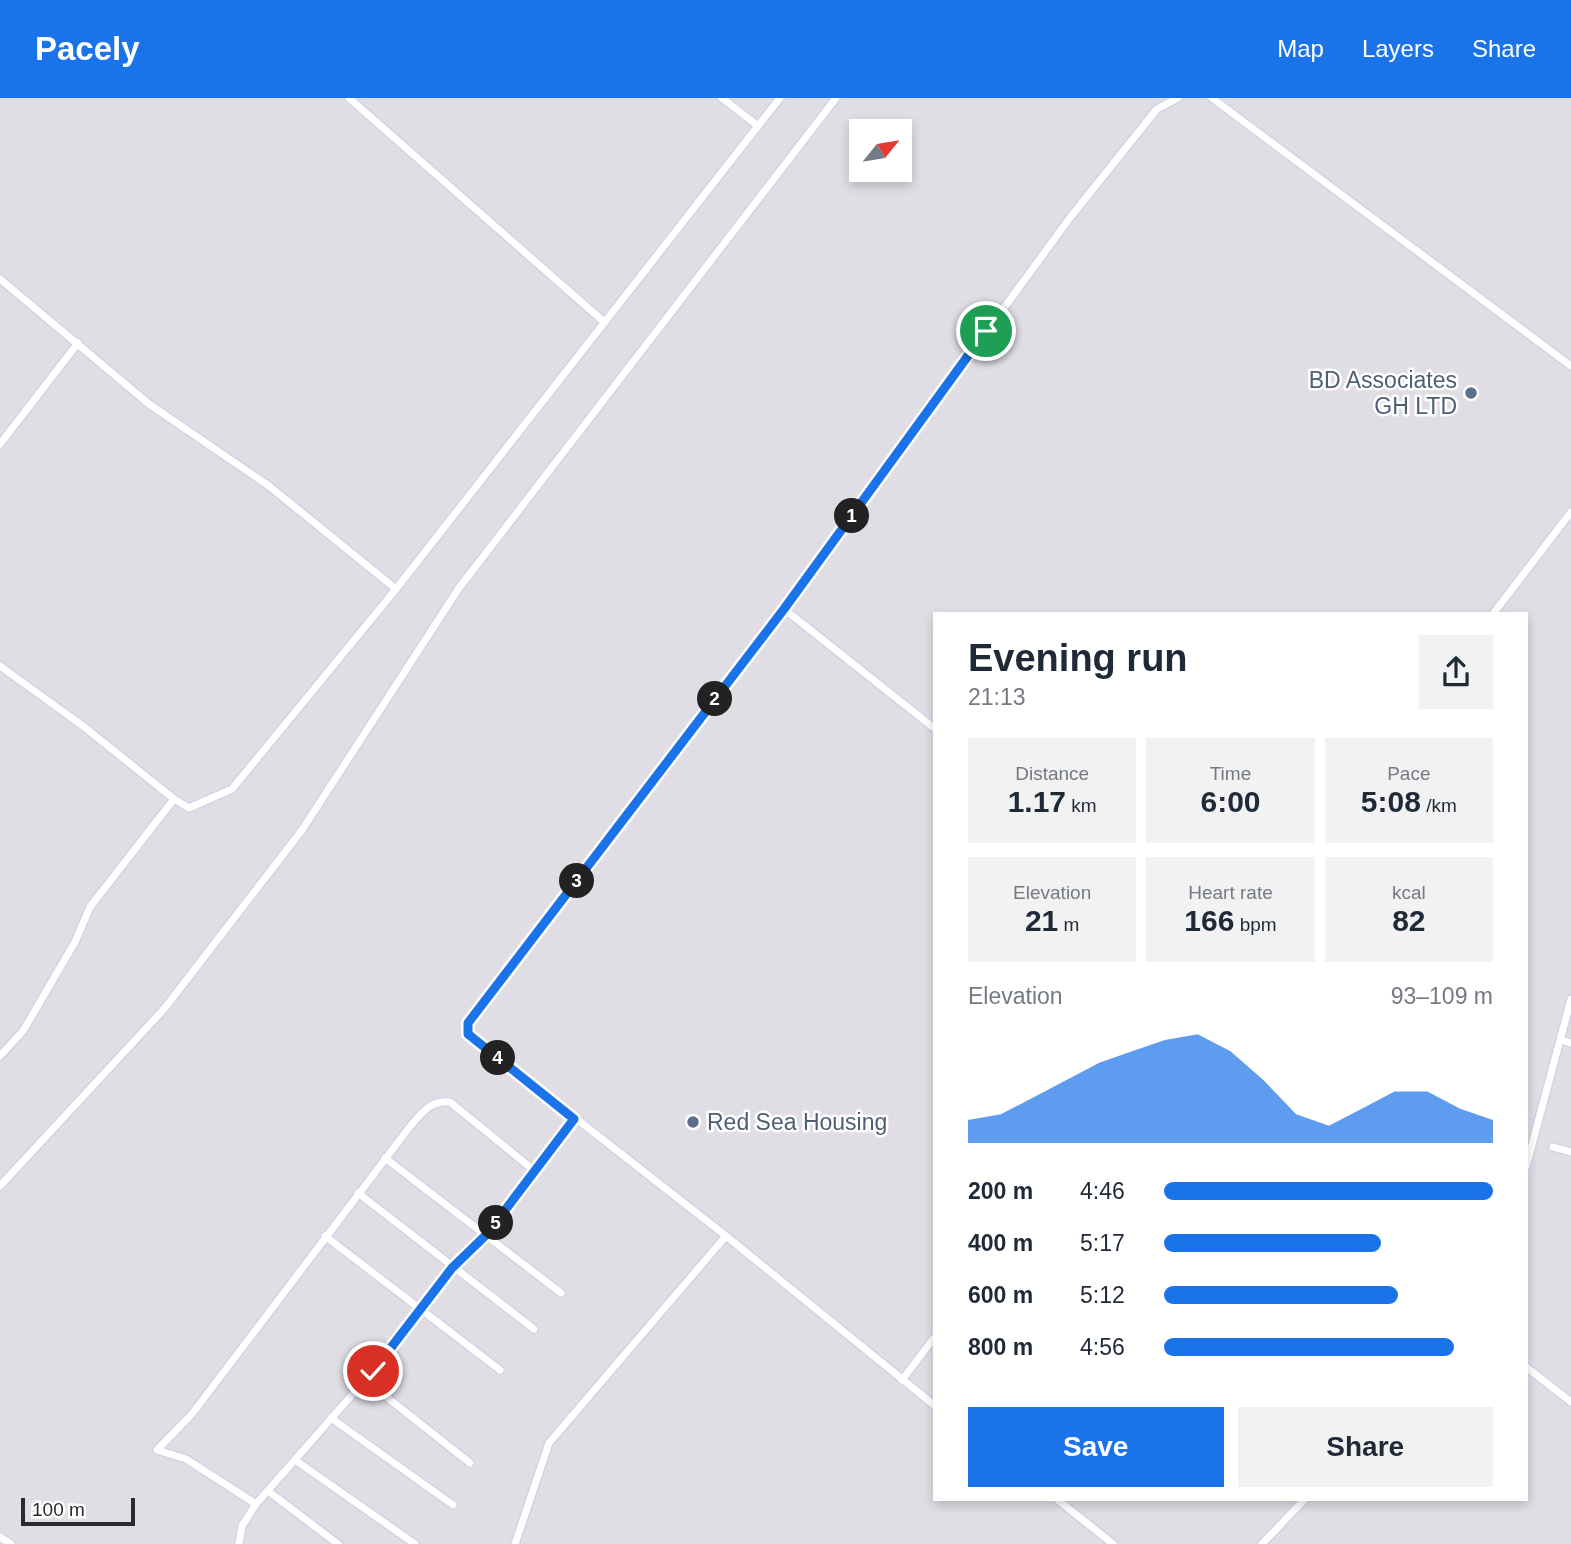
<!DOCTYPE html>
<meta charset="utf-8">
<style>
:root{--surface:#fff;--page:#f2f2f3;--text:#1f2937;--muted:#747a83;--accent:#1a73e8}
body{margin:0;font-family:Arial,sans-serif;background:var(--page);color:var(--text);height:100vh;display:flex;flex-direction:column;font-size:26px;white-space:nowrap}
*{box-sizing:border-box;margin:0}
p{font-size:23px;color:var(--muted)}
.icon{flex:none;width:38px;height:38px;fill:none;stroke:currentColor;stroke-width:2;stroke-linecap:round;stroke-linejoin:round}
.map{position:relative;flex:1;overflow:hidden}
.panel{position:absolute;left:933px;top:514px;width:595px;height:889px;display:flex;flex-direction:column;background:var(--surface);border-radius:0px;box-shadow:0 4px 10px #0003}
.panel>*{flex:none}
.needle{width:46px;rotate:60deg}
.fabs{position:absolute;left:849px;top:21px;display:grid;gap:14px}
.fabs a{display:grid;place-items:center;width:63px;height:63px;border-radius:0px;background:var(--surface);box-shadow:0 4px 10px #0003;font-size:35px}
.scale{position:absolute;left:21px;bottom:18px;width:114px;box-sizing:border-box;padding-left:7px;border:4px solid #2b2b2b;border-top:0;font-size:19px;line-height:24px;white-space:nowrap;color:#2b2b2b;-webkit-text-stroke:5px #fff;paint-order:stroke}
.pin{position:absolute;display:grid;place-items:center;width:60px;height:60px;color:#fff;margin:-30px;border:4px solid #fff;border-radius:50%;box-shadow:0 2px 7px #0007}
.km{position:absolute;width:35px;height:35px;margin:-18px;border-radius:50%;background:#222;color:#fff;font-size:19px;line-height:35px;text-align:center}
.round{display:grid;place-items:center;flex:none;width:74px;height:74px;border-radius:0px;background:var(--page)}
.headline{display:flex;align-items:center;justify-content:space-between;height:119px;padding:0 35px}
h1{font-size:38px;font-weight:800;line-height:52px}
.metrics{display:grid;grid-template-columns:repeat(3,1fr);gap:10px;height:119px;padding:7px 35px}
.metrics div{display:grid;align-content:center;border-radius:0px;background:var(--page);text-align:center}
.metrics b{font-size:30px;font-weight:800}
.metrics small{font-size:19px;font-weight:400}
.metrics p{font-size:19px}
.chart{height:196px;padding:14px 35px}
.chart p{display:flex;justify-content:space-between}
.chart svg{width:100%;height:126px;margin-top:7px;fill:var(--accent);opacity:.7}
.button{display:flex;gap:14px;margin-top:auto;padding:14px 35px}
.button a{flex:1;height:80px;border-radius:0px;background:var(--accent);color:#fff;font-size:28px;font-weight:800;line-height:80px;text-align:center}
.button a+a{background:var(--page);color:var(--text)}
ul{padding:0 35px;list-style:none;font-size:23px}
li{display:grid;grid-template-columns:112px 84px 1fr;align-items:center;height:52px}
li i{height:18px;border-radius:9px;background:var(--accent)}
header{display:flex;align-items:center;gap:42px;box-sizing:border-box;height:98px;padding:0 35px;background:var(--accent);color:#fff}
header strong{font-size:33px}
nav{display:flex;gap:38px;margin-inline-start:auto;font-size:24px}
.map>svg:first-child{display:block}
.industrial{fill:#e0dde5;fill-rule:evenodd}
.lines{fill:none;stroke-linecap:round;stroke-linejoin:round}
.street-casing{stroke:#d2d4e4;stroke-width:10}
.street{stroke:#fff;stroke-width:7}
.route-casing{stroke:#fff;stroke-width:14}
.route{stroke:#1a73e8;stroke-width:9}
.service-dot{fill:#5c6f8a;stroke:#fff;stroke-width:2.5}
.labels{text-anchor:middle;stroke-width:5;stroke-linejoin:round;paint-order:stroke}
.service-label{font-size:23px;fill:#4e5e75;stroke:#fff;text-anchor:end}
</style>
<header>
<strong>Pacely</strong>
<nav><a>Map</a><a>Layers</a><a>Share</a></nav>
</header>
<div class="map">
<svg width="1571" height="1446" viewBox="0 0 1571 1446">
<rect width="100%" height="100%" fill="#ede7dc"/>
<!-- industrial -->
<path class="industrial" d="M0 0H1571V1446H0ZM861 33H900V72H861ZM934 516H1526V1402H934Z"/>
<g class="lines">
<defs>
<g id="street">
<path d="M349 0 603 223"/>
<path d="M1212 0 1571 268"/>
<path d="M758 28 780 0"/>
<path d="M0 181 149 306 269 388 396 491"/>
<path d="M0 346 78 245"/>
<path d="M784 511 934 630"/>
<path d="M1493 516 1571 414"/>
<path d="M0 568 83 628 174 701"/>
<path d="M1561 942 1571 945"/>
<path d="M0 958 23 933 75 844 90 809 174 701 189 710 232 691 396 491 758 28 722 0"/>
<path d="M1553 1049 1571 1054"/>
<path d="M385 1060 561 1195"/>
<path d="M1526 1069 1571 901"/>
<path d="M0 1088 164 911 302 732 459 490 836 0"/>
<path d="M358 1095 534 1231"/>
<path d="M325 1138 500 1272"/>
<path d="M1526 1269 1571 1304"/>
<path d="M365 1282 470 1365"/>
<path d="M902 1282 934 1240"/>
<path d="M934 1307 726 1138 468 936 467 929 784 511 1069 121 1157 11 1178 0"/>
<path d="M331 1320 453 1407"/>
<path d="M295 1362 415 1446"/>
<path d="M268 1393 338 1446"/>
<path d="M1058 1402 1113 1446"/>
<path d="M256 1406 186 1361 157 1352 192 1316 408 1031C420 1017 429 1002 450 1004L536 1074"/>
<path d="M0 1439 11 1446"/>
<path d="M239 1446 242 1428 256 1406 373 1273 452 1170 487 1137 574 1021"/>
<path d="M515 1446 549 1345 726 1138"/>
<path d="M1262 1446 1304 1402"/>
</g>
</defs>
<!-- street casing -->
<use href="#street" class="street-casing"/>
<!-- street -->
<use href="#street" class="street"/>
</g>
<g class="lines">
<defs>
<path id="route" d="M373 1273 452 1170 487 1136 574 1021 468 936V925L784 511 986 233"/>
</defs>
<!-- route casing -->
<use href="#route" class="route-casing"/>
<!-- route -->
<use href="#route" class="route"/>
</g>
<!-- markers -->
<g class="service-dot">
<circle cx="1471" cy="295" r="7"/>
<circle cx="693" cy="1024" r="7"/>
</g>
<g class="labels">
<!-- service labels -->
<g class="service-label">
<text x="1457" y="290">BD Associates<tspan x="1457" dy="26">GH LTD</tspan></text>
<text x="707" y="1032" text-anchor="start">Red Sea Housing</text>
</g>
</g>
</svg>
<div class="fabs">
<a><svg class="needle" viewBox="-14 -14 28 28"><path d="M0-13l5 13h-10z" fill="#e53935"/><path d="M0 13l5-13h-10z" fill="#747a83"/></svg></a>
</div>
<div class="scale">100 m</div>
<div class="pin" style="left:986px;top:233px;background:#1e9e55"><svg class="icon" aria-label="arrive" viewBox="0 0 24 24"><path d="M6 21V4h12l-3 4 3 4H6"/></svg></div>
<div class="pin" style="left:373px;top:1273px;background:#d93025"><svg class="icon" aria-label="check" viewBox="0 0 24 24"><path d="M5 12l5 5 9-10"/></svg></div>
<b class="km" style="left:852px;top:418px">1</b>
<b class="km" style="left:715px;top:601px">2</b>
<b class="km" style="left:577px;top:783px">3</b>
<b class="km" style="left:498px;top:960px">4</b>
<b class="km" style="left:496px;top:1125px">5</b>
<section class="panel">
<div class="headline"><div><h1>Evening run</h1><p>21:13</p></div><a class="round"><svg class="icon" aria-label="share" viewBox="0 0 24 24"><path d="M12 15V3M7 8l5-5 5 5M5 13v7h14v-7"/></svg></a></div>
<div class="metrics">
<div><p>Distance</p><b>1.17<small> km</small></b></div>
<div><p>Time</p><b>6:00</b></div>
<div><p>Pace</p><b>5:08<small> /km</small></b></div>
</div>
<div class="metrics">
<div><p>Elevation</p><b>21<small> m</small></b></div>
<div><p>Heart rate</p><b>166<small> bpm</small></b></div>
<div><p>kcal</p><b>82</b></div>
</div>
<div class="chart"><p><span>Elevation</span>93–109 m</p>
<svg viewBox="0 0 160 44" preserveAspectRatio="none"><path d="M0 44V36L10 34L20 28L30 22L40 16L50 12L60 8L70 6L80 12L90 22L100 34L110 38L120 32L130 26L140 26L150 32L160 36V44z"/></svg>
</div>
<ul>
<li><b>200 m</b>4:46<i style="width:100%"></i></li>
<li><b>400 m</b>5:17<i style="width:66%"></i></li>
<li><b>600 m</b>5:12<i style="width:71%"></i></li>
<li><b>800 m</b>4:56<i style="width:88%"></i></li>
</ul>
<div class="button"><a>Save</a><a>Share</a></div>
</section>
</div>
